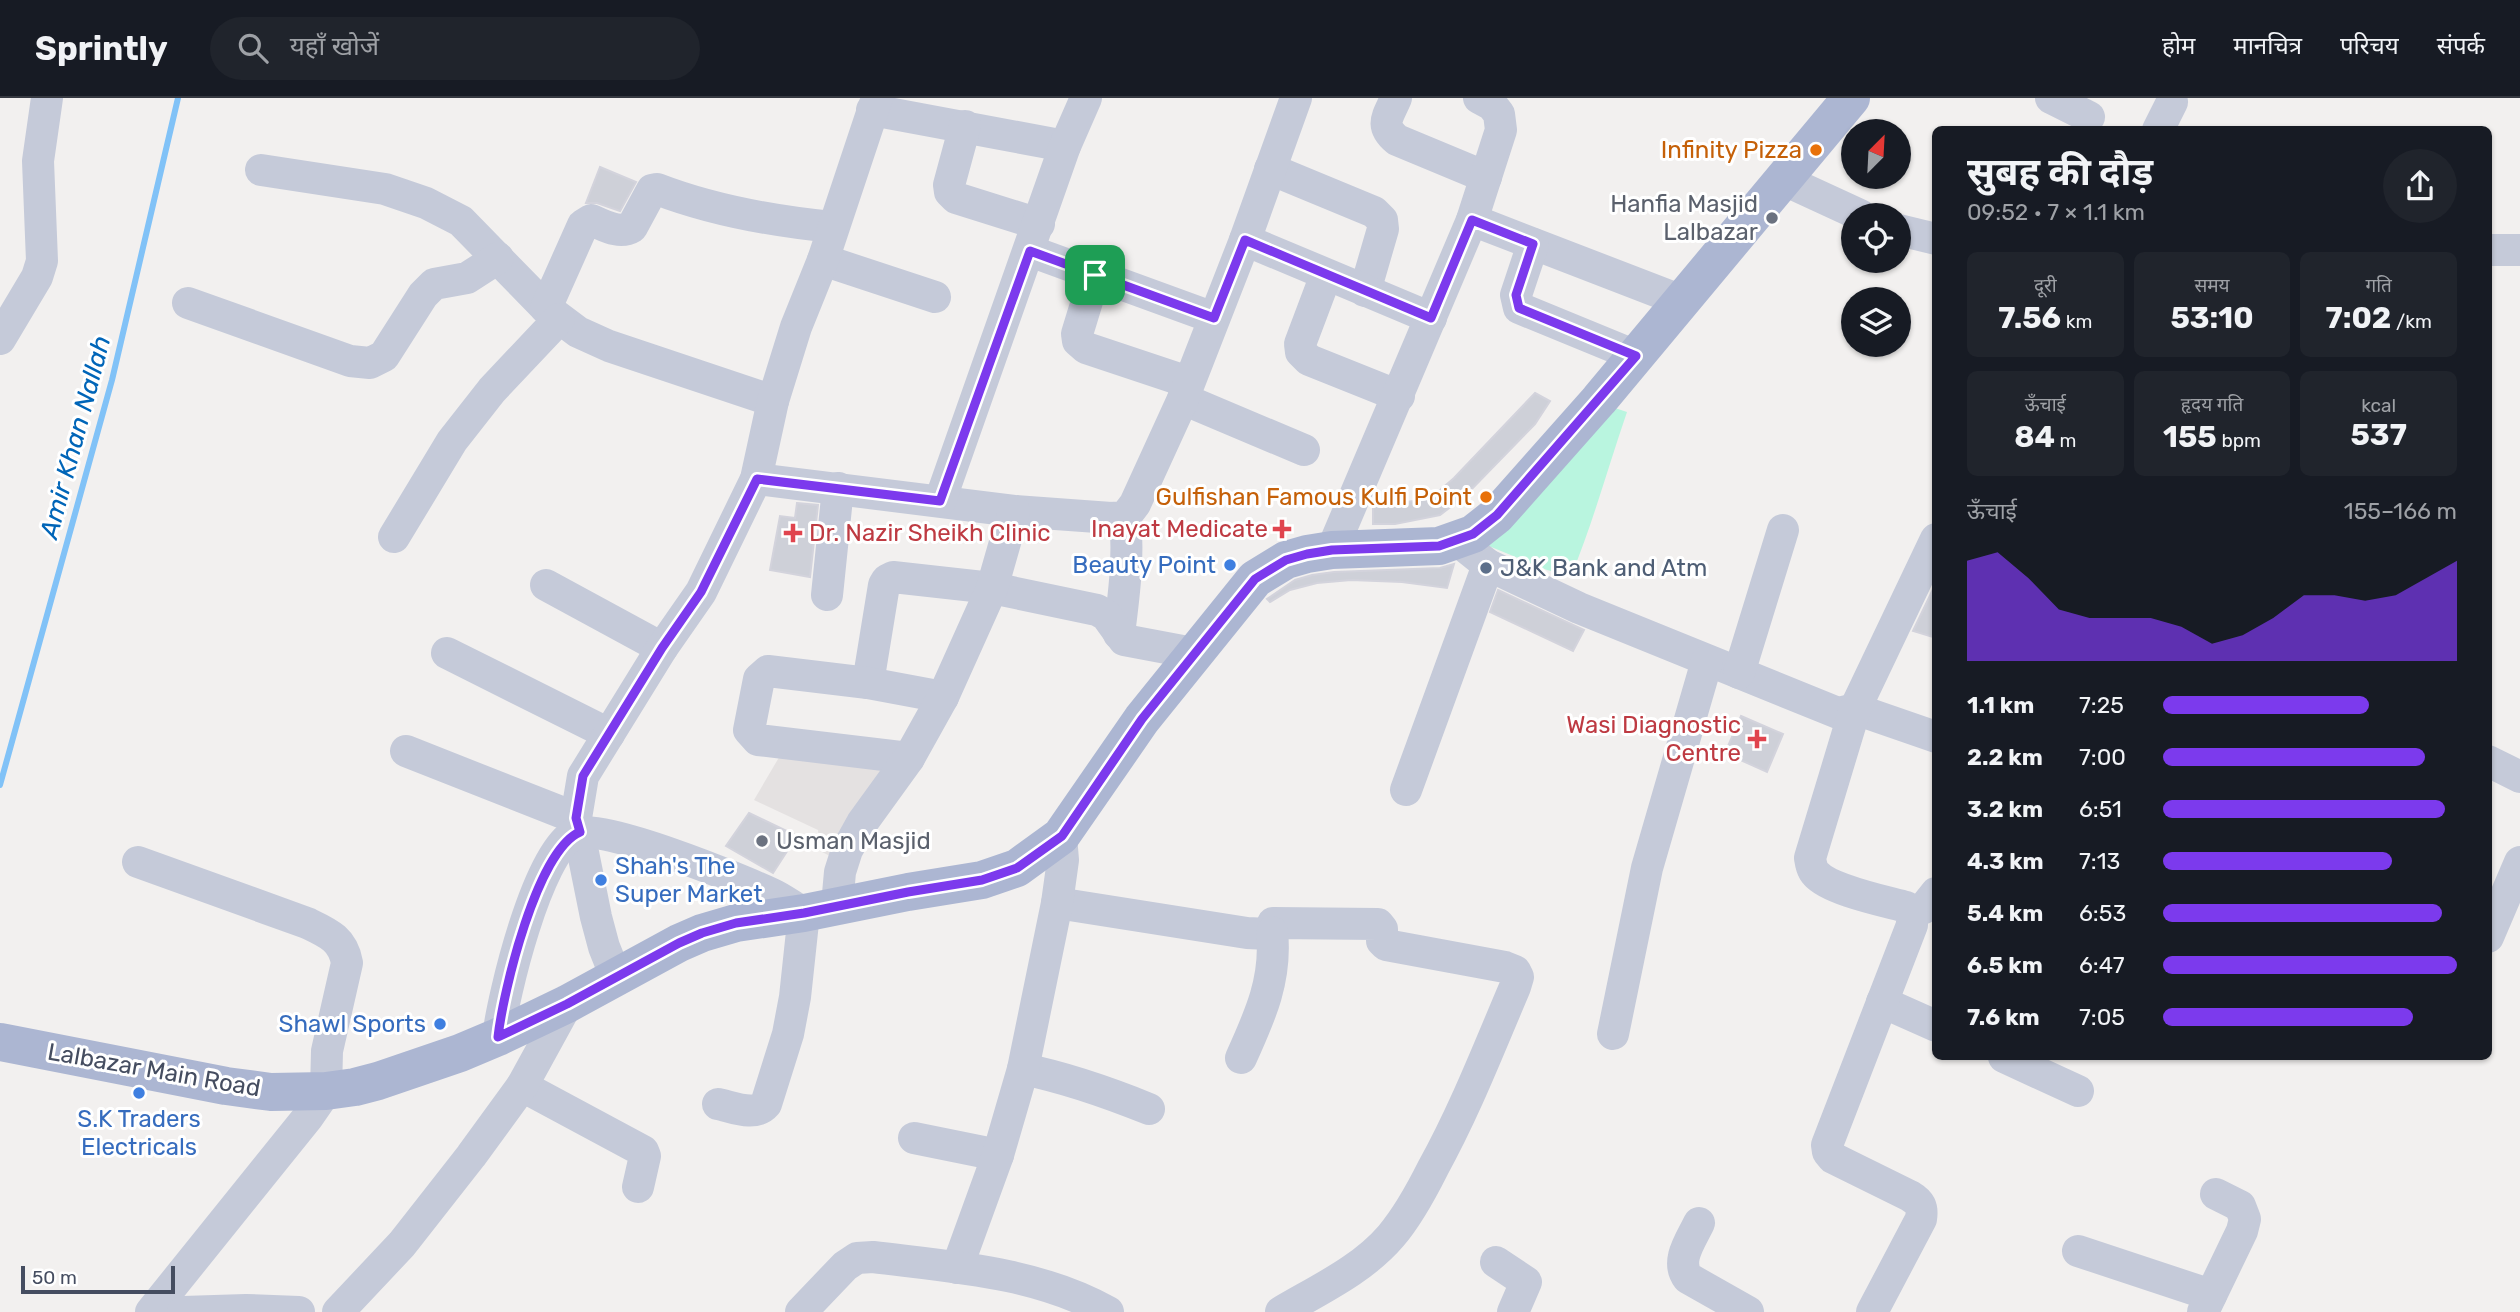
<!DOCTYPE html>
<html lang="hi">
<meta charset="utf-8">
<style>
:root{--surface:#171b24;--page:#20242c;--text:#f1f3f6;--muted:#9ea1a6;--line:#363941;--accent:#7c3aed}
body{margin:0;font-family:Rubik,"Noto Sans Devanagari",sans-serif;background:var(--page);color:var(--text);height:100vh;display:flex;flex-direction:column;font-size:26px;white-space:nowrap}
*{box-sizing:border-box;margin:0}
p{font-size:23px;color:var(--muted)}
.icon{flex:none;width:38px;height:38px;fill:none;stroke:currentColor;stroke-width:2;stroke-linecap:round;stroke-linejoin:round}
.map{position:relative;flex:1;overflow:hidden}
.panel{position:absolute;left:1932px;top:28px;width:560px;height:934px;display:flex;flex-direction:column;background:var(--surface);border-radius:10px;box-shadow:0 2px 5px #0004}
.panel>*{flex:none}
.needle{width:46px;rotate:24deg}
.tools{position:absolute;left:1841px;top:21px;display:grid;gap:14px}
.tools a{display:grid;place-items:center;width:70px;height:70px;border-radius:50%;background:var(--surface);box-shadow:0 2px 5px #0004;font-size:35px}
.scale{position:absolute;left:21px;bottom:18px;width:154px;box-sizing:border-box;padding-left:7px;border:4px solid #454d60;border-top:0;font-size:19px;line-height:24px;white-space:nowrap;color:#454d60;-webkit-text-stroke:5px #fff;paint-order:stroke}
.pin{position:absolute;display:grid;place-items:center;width:60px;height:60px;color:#fff;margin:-30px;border-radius:14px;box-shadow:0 4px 10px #0006}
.round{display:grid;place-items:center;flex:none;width:74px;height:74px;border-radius:37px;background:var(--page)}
.headline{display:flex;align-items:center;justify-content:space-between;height:119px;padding:0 35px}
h1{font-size:38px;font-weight:700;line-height:52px}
.figures{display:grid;grid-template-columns:repeat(3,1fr);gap:10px;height:119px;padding:7px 35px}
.figures div{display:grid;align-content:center;border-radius:10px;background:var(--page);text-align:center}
.figures b{font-size:30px;font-weight:700}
.figures small{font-size:19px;font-weight:400}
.figures p{font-size:19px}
.chart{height:196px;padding:14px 35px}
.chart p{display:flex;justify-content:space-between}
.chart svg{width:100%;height:126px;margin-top:7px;fill:var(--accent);opacity:.7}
ul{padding:0 35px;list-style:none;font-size:23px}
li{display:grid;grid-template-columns:112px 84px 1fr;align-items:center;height:52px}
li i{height:18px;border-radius:9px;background:var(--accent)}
header{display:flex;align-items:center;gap:42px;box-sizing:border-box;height:98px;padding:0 35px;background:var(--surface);border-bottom:2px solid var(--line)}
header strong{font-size:33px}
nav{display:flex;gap:38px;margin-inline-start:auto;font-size:24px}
.search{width:490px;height:63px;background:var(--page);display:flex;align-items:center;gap:18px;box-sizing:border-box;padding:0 24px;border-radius:38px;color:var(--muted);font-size:26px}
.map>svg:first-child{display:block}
.education{fill:#e4e1e1}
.green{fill:#b9f5df}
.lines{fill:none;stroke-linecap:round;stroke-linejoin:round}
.stream{stroke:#81c2f7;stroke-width:6}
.building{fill:#ced0d8;stroke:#d3d3dc;stroke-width:2}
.minor{stroke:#c5cad9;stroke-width:32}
.major{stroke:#acb6d2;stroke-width:38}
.route-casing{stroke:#fff;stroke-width:14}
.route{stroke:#7c3aed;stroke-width:9}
.food-dot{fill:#e8710a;stroke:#fff;stroke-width:2.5}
.worship-dot{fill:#6b7280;stroke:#fff;stroke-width:2.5}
.health-dot{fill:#e0444e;stroke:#fff;stroke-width:2.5}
.shop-dot{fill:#3f7fe0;stroke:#fff;stroke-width:2.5}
.service-dot{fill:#5c6f8a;stroke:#fff;stroke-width:2.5}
.labels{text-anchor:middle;stroke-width:6;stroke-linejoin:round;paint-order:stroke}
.food-label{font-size:24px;fill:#c56008;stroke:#fff;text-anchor:end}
.worship-label{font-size:24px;fill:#5b616d;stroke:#fff;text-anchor:end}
.health-label{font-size:24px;fill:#be3a42;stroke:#fff;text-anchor:end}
.shop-label{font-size:24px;fill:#366cbe;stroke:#fff;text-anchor:end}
.service-label{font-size:24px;fill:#4e5e75;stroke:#fff;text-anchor:start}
.street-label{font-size:24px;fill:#454d60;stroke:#fff}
.water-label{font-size:26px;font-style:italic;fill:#0065b8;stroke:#fff}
</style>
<header>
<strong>Sprintly</strong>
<div class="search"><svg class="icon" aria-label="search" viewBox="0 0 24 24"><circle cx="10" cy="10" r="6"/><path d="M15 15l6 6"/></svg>यहाँ खोजें</div>
<nav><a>होम</a><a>मानचित्र</a><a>परिचय</a><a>संपर्क</a></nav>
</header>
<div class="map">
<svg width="2520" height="1214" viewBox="0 0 2520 1214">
<rect width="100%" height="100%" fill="#f2f0ef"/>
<!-- education -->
<path class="education" d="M781 656 889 667 832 759 820 753 818 732 754 702Z"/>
<!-- green -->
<path class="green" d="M1603 306 1627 314C1608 369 1593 425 1571 478L1547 472 1479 444Z"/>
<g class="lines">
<!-- stream -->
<path class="stream" d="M0 687 112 282 178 0"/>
</g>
<!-- building -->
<g class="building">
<path d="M600 69 636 84 620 113 597 105H586Z"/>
<path d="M1535 295 1550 303 1535 326 1465 398 1440 417 1395 426H1373V408L1414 403 1432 399 1454 380Z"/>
<path d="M797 405 818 407 810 479 770 472 780 418 795 420Z"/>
<path d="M1454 466 1447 490 1402 484 1351 482 1317 485 1290 492 1270 504 1267 501 1295 482 1312 477 1334 474 1440 470Z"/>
<path d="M1936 485V540L1913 533Z"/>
<path d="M1498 492 1584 532 1573 553 1490 514Z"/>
<path d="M1741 618 1783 636 1767 674 1725 655Z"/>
<path d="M749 715 797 738 773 775 726 748Z"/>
</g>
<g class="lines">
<!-- minor -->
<g class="minor">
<path d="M1396 0C1388 19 1379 27 1397 42L1486 79"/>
<path d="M2051 0 2089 19"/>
<path d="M872 12 1065 48"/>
<path d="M965 28 949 87 950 94 956 100 1039 126"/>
<path d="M2158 32 2172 4"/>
<path d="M1270 71 1374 114 1382 122 1383 131 1365 193"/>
<path d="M261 72 385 91 426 105 461 123 546 210 578 234 609 248 773 303"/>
<path d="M1784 82 1860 117"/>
<path d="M1472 122 1682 203"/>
<path d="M1899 132 1936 141"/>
<path d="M1245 142 1431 220"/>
<path d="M1533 146 1516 197 1519 210 1636 258"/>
<path d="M2488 152H2520"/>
<path d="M1030 153 1214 220"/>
<path d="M823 162 935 199"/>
<path d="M1095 177 1077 236 1078 243 1086 250 1188 284"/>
<path d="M1326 177 1300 246 1301 254 1309 262 1399 298"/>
<path d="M188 205 350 263 370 265 384 258 423 197 434 186 467 180 498 160"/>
<path d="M546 210 583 127 591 122C604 127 619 137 632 129L652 92 657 91C714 113 772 123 832 129"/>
<path d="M0 241 37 179 42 163 38 63 47 0"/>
<path d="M1183 301 1304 352"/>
<path d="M756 381 1014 413 1111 420 1125 419 1135 406 1183 301 1245 142 1296 0"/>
<path d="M940 403 1065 48 1086 0"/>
<path d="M394 439 452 343 492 292 559 221"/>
<path d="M1458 443 1488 467 1579 510 1838 615 1855 611 1936 639"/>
<path d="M1332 452 1472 122 1501 32 1499 16 1492 7 1479 0"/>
<path d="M546 487 662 550"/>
<path d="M827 497 838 390"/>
<path d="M1119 536C1124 497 1129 459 1125 419"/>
<path d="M447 555 609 636"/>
<path d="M1739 575 1783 432"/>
<path d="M868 585 884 487 887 482 893 479 992 490 1097 512 1106 517 1124 542 1193 555"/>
<path d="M406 653 576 720"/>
<path d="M909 660 758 642 749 632 759 581 768 573 868 585 943 599"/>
<path d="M2488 663 2520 679"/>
<path d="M1406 692 1488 467"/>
<path d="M138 764 307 825C328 835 343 841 347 865L327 953 326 993 308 1019 151 1214"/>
<path d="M1057 805 1247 835 1269 836 1273 825 1378 826 1382 831V843L1386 847 1505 869 1515 873 1518 879 1515 889C1489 950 1465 1012 1433 1070 1421 1094 1408 1118 1391 1138 1362 1172 1318 1192 1281 1214"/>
<path d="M837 807 840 774 847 752 862 725 909 660 943 599 992 490 1014 413"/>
<path d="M1912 815 1924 810 1936 795"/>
<path d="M2488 839 2520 764"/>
<path d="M616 879 604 849 596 819 576 720 583 678 662 550 701 494 756 381 773 303 796 229 823 162 877 0"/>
<path d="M1882 904 1936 928"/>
<path d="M1613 936 1647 770 1707 563"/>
<path d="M498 939C503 898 537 756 574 736 599 723 742 782 772 796 783 801 793 809 804 815L795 899 788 936 766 1006C755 1019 733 1009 718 1006"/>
<path d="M2004 959 2078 993"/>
<path d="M1241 960C1260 918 1277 881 1272 834"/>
<path d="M1023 971C1067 980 1107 994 1149 1011"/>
<path d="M522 988 643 1053 645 1058 638 1089"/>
<path d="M914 1040 998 1057"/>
<path d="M1699 1125C1691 1142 1675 1163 1688 1180L1748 1214"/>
<path d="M2078 1153 2211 1197"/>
<path d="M1496 1164 1526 1184 1513 1214"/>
<path d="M957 1170 998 1057 1023 971 1057 805 1063 762 1061 738"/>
<path d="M183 1214 246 1212 299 1214"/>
<path d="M338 1214 402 1146 471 1058 522 988 567 906"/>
<path d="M801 1214 845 1168 857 1160 873 1159C953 1169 1037 1174 1108 1214"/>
<path d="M1872 1214 1921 1121C1923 1109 1920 1104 1910 1098L1833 1060 1828 1054 1827 1047 1912 827V815L1906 809C1884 803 1830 792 1816 776 1812 772 1811 766 1810 760L1855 611 1936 441"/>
<path d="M2203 1214 2242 1133 2245 1121 2240 1108 2216 1096"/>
</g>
<!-- major -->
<path class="major" d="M0 944 226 988 271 994 326 993 355 989 378 983 460 955 498 939 567 906 679 845 702 835 736 825 804 815 908 794 982 782 1017 770 1061 738 1142 621 1255 481 1286 462 1307 456 1332 452 1439 448 1473 436 1497 417 1599 302 1851 0"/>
</g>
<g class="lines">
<defs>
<path id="route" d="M1472 122 1533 146 1516 197 1519 210 1636 258 1497 417 1473 436 1439 448 1332 452 1307 456 1286 462 1255 481 1142 621 1062 738 1017 770 982 782 908 794 804 815 736 825 702 835 679 845 567 906 498 939C503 894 537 752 580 734L576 720 583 678 662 550 701 494 757 381 940 403 1030 153 1214 220 1245 142 1431 220Z"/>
</defs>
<!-- route casing -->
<use href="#route" class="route-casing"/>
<!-- route -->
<use href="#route" class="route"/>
</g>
<!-- markers -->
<g class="food-dot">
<circle cx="1816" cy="52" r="7"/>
<circle cx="1486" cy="399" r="7"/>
</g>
<g class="worship-dot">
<circle cx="1772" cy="120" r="7"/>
<circle cx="762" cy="743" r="7"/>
</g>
<g class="health-dot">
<path d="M1278.5 420.5h7v7h7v7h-7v7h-7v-7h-7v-7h7z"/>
<path d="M789.5 424.5h7v7h7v7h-7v7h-7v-7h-7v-7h7z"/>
<path d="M1753.5 630.5h7v7h7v7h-7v7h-7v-7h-7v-7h7z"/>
</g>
<g class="shop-dot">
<circle cx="1230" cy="467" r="7"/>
<circle cx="601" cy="782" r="7"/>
<circle cx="440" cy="926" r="7"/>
<circle cx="139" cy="995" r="7"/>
</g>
<circle class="service-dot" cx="1486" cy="470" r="7"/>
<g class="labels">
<!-- food labels -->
<g class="food-label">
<text x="1802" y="60">Infinity Pizza</text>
<text x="1472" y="407">Gulfishan Famous Kulfi Point</text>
</g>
<!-- worship labels -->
<g class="worship-label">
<text x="1758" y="114">Hanfia Masjid<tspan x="1758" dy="28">Lalbazar</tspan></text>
<text x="776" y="751" text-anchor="start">Usman Masjid</text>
</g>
<!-- health labels -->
<g class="health-label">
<text x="1268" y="439">Inayat Medicate</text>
<text x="809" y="443" text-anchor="start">Dr. Nazir Sheikh Clinic</text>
<text x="1741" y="635">Wasi Diagnostic<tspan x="1741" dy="28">Centre</tspan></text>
</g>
<!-- shop labels -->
<g class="shop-label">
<text x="1216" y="475">Beauty Point</text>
<text x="615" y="776" text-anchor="start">Shah's The<tspan x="615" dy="28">Super Market</tspan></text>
<text x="426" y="934">Shawl Sports</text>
<text x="139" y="1029" text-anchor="middle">S.K Traders<tspan x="139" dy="28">Electricals</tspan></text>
</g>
<!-- service labels -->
<g class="service-label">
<text x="1500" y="478">J&amp;K Bank and Atm</text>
</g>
<!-- street labels -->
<g class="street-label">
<text transform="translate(154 972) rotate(10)" y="8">Lalbazar Main Road</text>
</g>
<!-- water labels -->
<g class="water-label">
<text transform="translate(75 339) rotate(-75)" y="9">Amir Khan Nallah</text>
</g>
</g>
</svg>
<div class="tools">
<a><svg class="needle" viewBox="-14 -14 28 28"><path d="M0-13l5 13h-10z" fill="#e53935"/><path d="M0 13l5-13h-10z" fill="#9ea1a6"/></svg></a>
<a><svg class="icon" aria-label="locate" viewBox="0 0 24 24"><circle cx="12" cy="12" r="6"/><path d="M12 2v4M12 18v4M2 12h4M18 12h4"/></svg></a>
<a><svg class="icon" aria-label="layers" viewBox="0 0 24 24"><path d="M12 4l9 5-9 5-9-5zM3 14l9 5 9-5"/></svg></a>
</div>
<div class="scale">50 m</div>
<div class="pin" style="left:1095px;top:177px;background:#1e9e55"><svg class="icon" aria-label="arrive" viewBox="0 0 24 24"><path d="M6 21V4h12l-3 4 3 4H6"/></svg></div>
<section class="panel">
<div class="headline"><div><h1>सुबह की दौड़</h1><p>09:52 · 7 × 1.1 km</p></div><a class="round"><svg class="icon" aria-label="share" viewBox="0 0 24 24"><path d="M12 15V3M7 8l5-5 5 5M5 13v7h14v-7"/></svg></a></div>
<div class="figures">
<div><p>दूरी</p><b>7.56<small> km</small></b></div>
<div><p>समय</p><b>53:10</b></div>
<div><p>गति</p><b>7:02<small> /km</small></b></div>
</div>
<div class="figures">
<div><p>ऊँचाई</p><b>84<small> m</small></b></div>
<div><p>हृदय गति</p><b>155<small> bpm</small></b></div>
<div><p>kcal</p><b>537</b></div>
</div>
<div class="chart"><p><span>ऊँचाई</span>155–166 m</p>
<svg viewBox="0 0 160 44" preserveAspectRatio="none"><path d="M0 44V9L10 6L20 15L30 26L40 29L50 29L60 29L70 32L80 38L90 35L100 29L110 21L120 21L130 23L140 21L150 15L160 9V44z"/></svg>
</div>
<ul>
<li><b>1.1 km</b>7:25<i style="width:70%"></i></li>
<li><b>2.2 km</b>7:00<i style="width:89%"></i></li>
<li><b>3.2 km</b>6:51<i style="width:96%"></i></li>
<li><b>4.3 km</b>7:13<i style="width:78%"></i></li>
<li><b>5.4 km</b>6:53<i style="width:95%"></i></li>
<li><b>6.5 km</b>6:47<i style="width:100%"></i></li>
<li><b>7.6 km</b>7:05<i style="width:85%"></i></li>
</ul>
</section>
</div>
